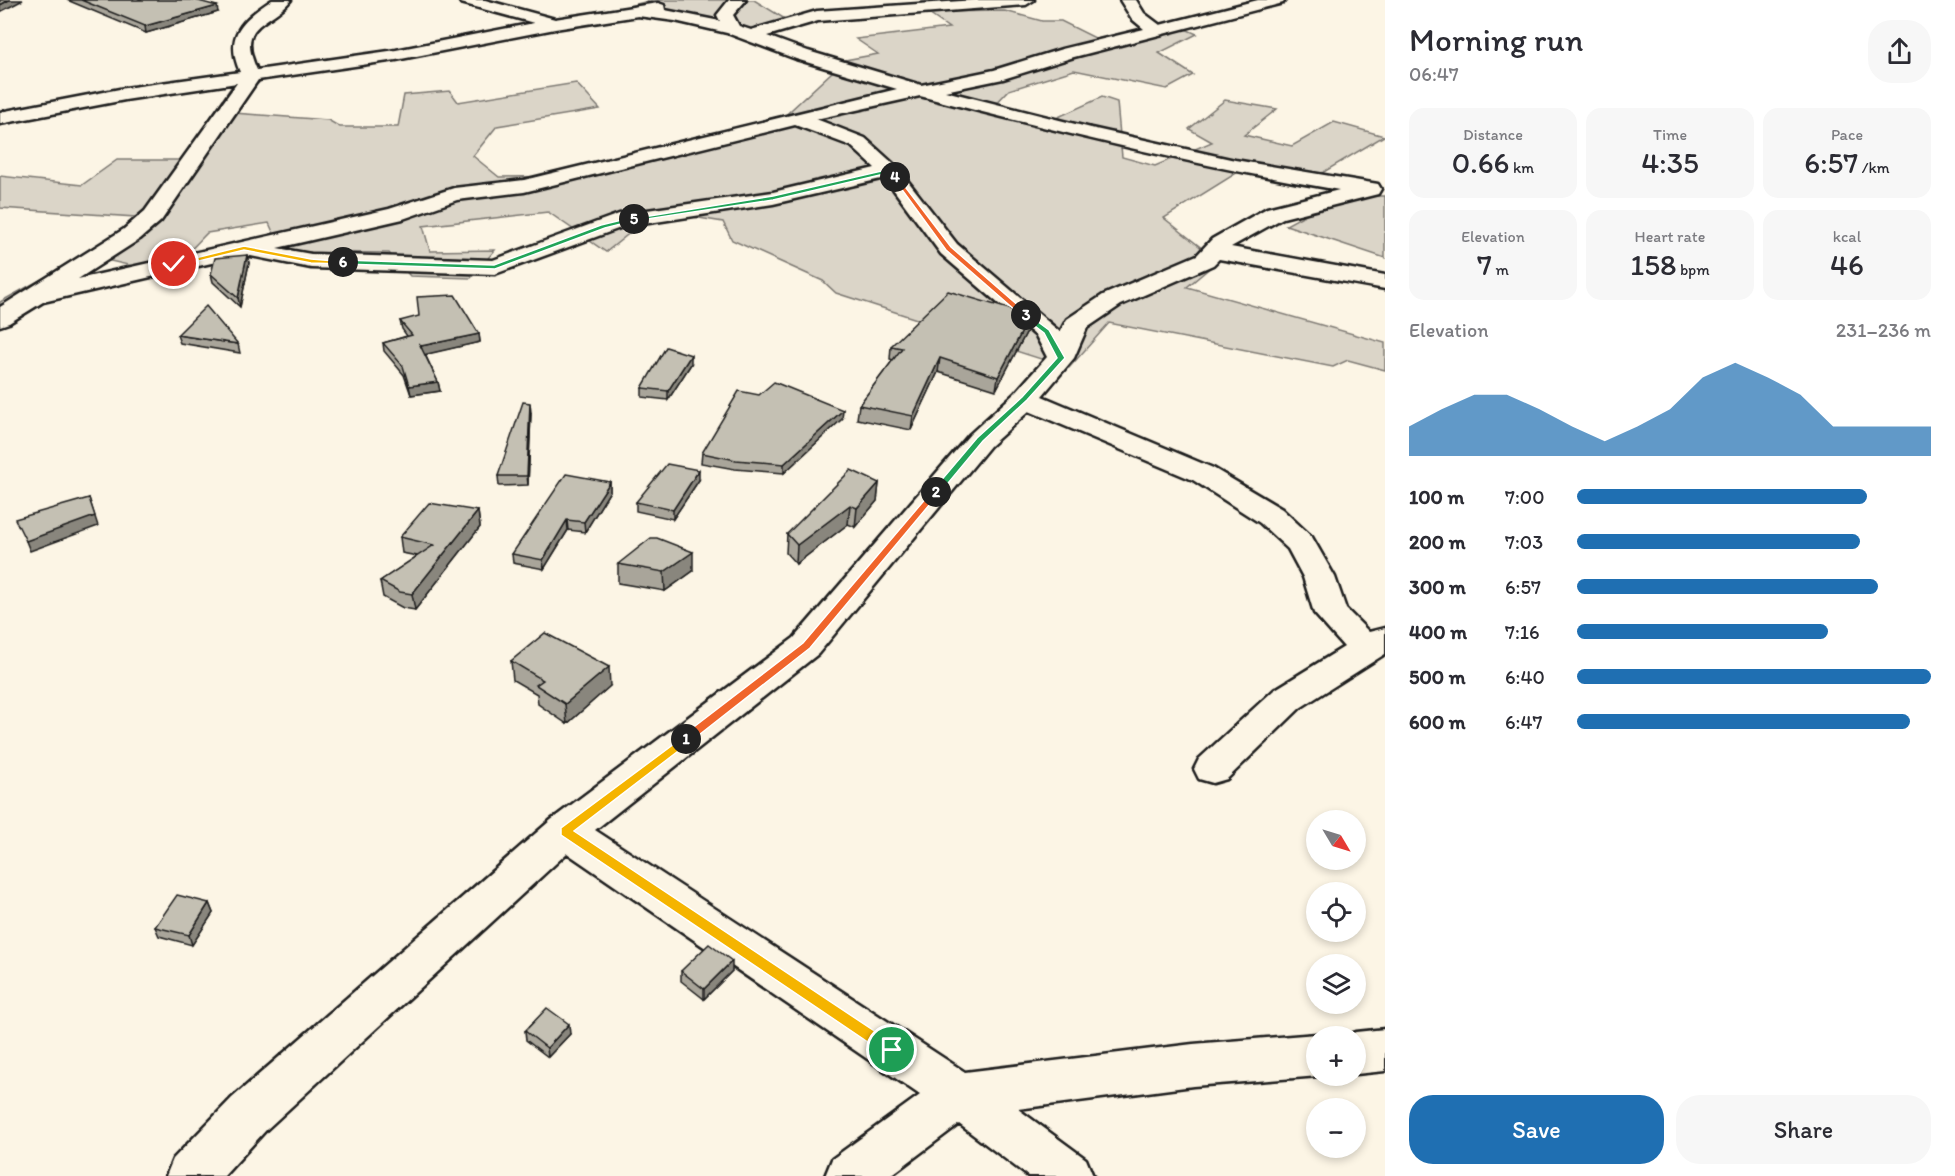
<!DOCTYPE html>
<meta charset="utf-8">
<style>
:root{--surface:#fff;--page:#f7f7f7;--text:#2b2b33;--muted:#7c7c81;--accent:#1f6fb2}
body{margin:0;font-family:Itim,sans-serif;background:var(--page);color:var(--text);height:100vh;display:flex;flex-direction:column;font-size:22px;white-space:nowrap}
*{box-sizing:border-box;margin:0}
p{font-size:20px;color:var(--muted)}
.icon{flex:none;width:33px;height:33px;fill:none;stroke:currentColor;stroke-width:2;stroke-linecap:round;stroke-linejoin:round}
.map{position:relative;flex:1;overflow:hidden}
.panel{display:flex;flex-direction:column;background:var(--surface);width:570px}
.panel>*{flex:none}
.needle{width:39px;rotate:128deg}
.fabs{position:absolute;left:1306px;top:810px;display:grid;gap:12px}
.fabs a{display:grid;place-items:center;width:60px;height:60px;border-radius:50%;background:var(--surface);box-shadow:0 3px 9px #0003;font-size:30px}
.pin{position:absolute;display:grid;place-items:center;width:51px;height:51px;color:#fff;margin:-26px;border:3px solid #fff;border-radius:50%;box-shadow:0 2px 6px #0007}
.km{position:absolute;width:30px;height:30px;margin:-15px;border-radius:50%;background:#222;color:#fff;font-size:16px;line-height:30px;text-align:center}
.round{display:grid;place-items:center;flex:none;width:63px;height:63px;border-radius:24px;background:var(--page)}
.overview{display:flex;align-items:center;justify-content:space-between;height:102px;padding:0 24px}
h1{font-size:33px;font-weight:600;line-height:45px}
.metrics{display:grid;grid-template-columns:repeat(3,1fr);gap:9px;height:102px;padding:6px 24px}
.metrics div{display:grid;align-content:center;border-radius:15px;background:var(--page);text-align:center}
.metrics b{font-size:30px;font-weight:600}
.metrics small{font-size:16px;font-weight:400}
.metrics p{font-size:16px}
.chart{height:168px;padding:12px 24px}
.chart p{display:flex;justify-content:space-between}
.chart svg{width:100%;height:108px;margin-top:6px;fill:var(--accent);opacity:.7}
.primary-button{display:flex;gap:12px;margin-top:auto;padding:12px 24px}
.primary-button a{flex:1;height:69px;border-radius:24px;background:var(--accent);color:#fff;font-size:24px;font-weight:600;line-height:69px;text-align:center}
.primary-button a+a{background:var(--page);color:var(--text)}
ul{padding:0 24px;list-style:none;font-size:20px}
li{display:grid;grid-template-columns:96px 72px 1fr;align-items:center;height:45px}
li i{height:15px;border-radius:8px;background:var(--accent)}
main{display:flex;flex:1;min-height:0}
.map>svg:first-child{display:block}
.green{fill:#dbd5c8;stroke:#7c7872;stroke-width:1.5}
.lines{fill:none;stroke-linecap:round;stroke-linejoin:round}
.minor-casing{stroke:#1c1c1c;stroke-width:5}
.minor{fill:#fcf5e5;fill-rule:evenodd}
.wall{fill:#a9a59a;stroke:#1c1c1c;stroke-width:1.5}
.shaded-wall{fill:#89867d;stroke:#1c1c1c;stroke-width:1.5}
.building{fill:#c4c0b3;stroke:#1c1c1c;stroke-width:1.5}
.split-1{fill:#f5b400;stroke:#fff;stroke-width:1.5}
.split-2{fill:#f0652b;stroke:#fff;stroke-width:1.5}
.split-3{fill:#22a559;stroke:#fff;stroke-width:1.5}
.split-4{fill:#f0652b;stroke:#fff;stroke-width:1.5}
.split-5{fill:#22a559;stroke:#fff;stroke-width:1.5}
.split-6{fill:#22a559;stroke:#fff;stroke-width:1.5}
.split-7{fill:#f5b400;stroke:#fff;stroke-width:1.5}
</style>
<main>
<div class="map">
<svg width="1385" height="1176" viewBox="0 0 1385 1176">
<rect width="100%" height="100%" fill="#fcf5e5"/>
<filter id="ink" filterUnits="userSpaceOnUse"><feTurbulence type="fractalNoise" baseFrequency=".0167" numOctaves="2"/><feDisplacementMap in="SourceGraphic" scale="12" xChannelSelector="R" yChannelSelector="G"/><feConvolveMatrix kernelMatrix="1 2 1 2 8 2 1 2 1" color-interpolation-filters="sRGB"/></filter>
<g filter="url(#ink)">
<!-- green -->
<g class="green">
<path d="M652 0H754L790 22 740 37 700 23 642 14 261 81 241 98 234 113 328 120 340 127H398L404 95 450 91 458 102 576 83 600 109 497 126 473 156 499 177 585 176 778 122 845 60 878 54 856 39 949 28 926 12 1005 11 1042 21H1061L1111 46 1183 28 1197 34 1159 53 1193 75 1167 89 1074 70 1009 90 989 111 1043 124 1102 97 1117 102 1122 157 1155 166 1212 142 1189 129 1225 100 1277 109 1244 135 1292 146 1334 122 1384 136 1302 185 1238 172 1164 218 1218 261 1187 287 1385 343V370L1348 360 1333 367 1109 323 1069 368 836 293 823 281 732 240 723 222 657 211 606 252 548 212 423 226 430 251 495 250 471 278 410 276 389 253 282 252 269 223 207 233 167 274 102 259 0 320V302L125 233 135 217 0 208V176L82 185 117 160H181L238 77 402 51 519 25 618 9Z"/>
<path d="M1364 196H1385V258L1286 225 1319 207Z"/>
</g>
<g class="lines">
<defs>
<g id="minor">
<path d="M272 0H291C270 26 235 22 257 70L396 50 534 23 461 3 459 0H485L555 19 658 3 664 5 665 10 720 21 717 15 729 0H746L733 15 739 26 751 30 817 11 976 0H1034L1026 5 818 21 767 36 808 51 921 85 994 70 1062 49 1144 29 1132 19 1120 0H1136L1144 13 1160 25 1258 0H1285L1283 3 1074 57 1003 79 945 91 1091 128 1235 160 1378 184 1381 189 1378 194 1283 218 1231 247 1385 275V289L1219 259 1213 265 1121 305 1087 328 1074 358 1042 396 1213 468 1282 509 1312 537 1335 577 1346 609 1369 632 1385 628V654L1300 708 1227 779 1213 783 1199 779 1194 769 1199 759 1274 690 1344 647 1314 613 1303 577 1288 549 1260 523 1193 480 1029 411 990 446 818 654 595 830 965 1072 1193 1044 1317 1034 1324 1036H1317L1319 1076 1193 1086 1018 1109 1086 1159 1093 1176H1028L959 1124 890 1176H825L832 1159 920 1095 567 853 266 1130 224 1176H166L173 1159 232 1098 551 820 794 638 970 434 1015 393 1047 357 1036 336 941 254 885 178 773 204 623 227 495 274 311 268 246 255 43 302 9 323 0 326V307L124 229 145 211 237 83 125 100 0 124V112L125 88 240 72C224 35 242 20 272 0ZM638 16 675 21 727 33 796 59 897 89 524 180 454 188 389 209 78 279 140 239 161 221 258 80 396 60 555 29ZM920 96C1059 132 1198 166 1339 190L1267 208 1212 239 1197 255 1103 295 1067 319 1060 332 957 244 897 167 865 138 816 119ZM795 125 851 146 875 168 773 192 619 214 493 260 311 254 277 248 403 219 457 200 524 192Z"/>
<path d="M1385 1029V1071L1356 1074V1036H1344L1356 1032Z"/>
</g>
</defs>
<!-- minor casing -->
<use href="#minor" class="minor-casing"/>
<!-- minor -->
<use href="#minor" class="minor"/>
</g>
<!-- wall -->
<g class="wall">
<path d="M67 0H195L218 12 146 33Z"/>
<path d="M247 255 249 263 240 307 213 282 211 274Z"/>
<path d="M1029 318 1027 331 996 390 938 372 911 430 857 419 859 405 893 360 890 359 891 346Z"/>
<path d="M400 321 479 334 480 342 425 354 438 382 440 391 411 395 404 375 384 351 383 343 407 336 402 329Z"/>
<path d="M177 335 238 344 240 353 180 343Z"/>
<path d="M691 364 668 400 642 397V388Z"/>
<path d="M531 412 528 485 499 486 498 476Z"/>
<path d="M842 419 784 473 735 469 701 463 702 453Z"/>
<path d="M699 480 673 519 636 511V502Z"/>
<path d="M610 482V491L585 532 568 530 544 569 513 563 512 554Z"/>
<path d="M879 483 877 501 855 527 848 524 796 564 786 553 787 534Z"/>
<path d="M478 511 480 527 415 610 403 608 383 597 380 581 417 556 402 553 400 537Z"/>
<path d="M618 564 693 571 665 591 618 583Z"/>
<path d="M511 661 610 686 567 724 538 704 537 694 513 680Z"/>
<path d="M209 903 213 913 192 945 159 936 155 927Z"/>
<path d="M681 971H732L704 999 681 981Z"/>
<path d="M525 1031 570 1034 548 1057 526 1040Z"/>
</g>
<!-- shaded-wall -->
<g class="shaded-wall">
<path d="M9 0H23L0 12V5Z"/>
<path d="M217 6 218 12 146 33 145 26Z"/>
<path d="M247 255 249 263 240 307 238 298Z"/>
<path d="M1029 318 1027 331 996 390 998 377Z"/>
<path d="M479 334 480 342 423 355 421 346Z"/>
<path d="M691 355V364L668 400V391Z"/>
<path d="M940 358 938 372 911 430 913 416Z"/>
<path d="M438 382 440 391 411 395 409 386Z"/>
<path d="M530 403 531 412 528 485 527 476Z"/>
<path d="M843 410 842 419 784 473V464Z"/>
<path d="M699 470V480L673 519V510Z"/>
<path d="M610 482V491L585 532 584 522Z"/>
<path d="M879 483 877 501 855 527 857 508Z"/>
<path d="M89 498 98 526 30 551 26 541Z"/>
<path d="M850 505 848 524 796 564 797 545Z"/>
<path d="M478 511 480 527 415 610 412 594Z"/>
<path d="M567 520 568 530 544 569 543 560Z"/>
<path d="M693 552V571L665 591 664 572Z"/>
<path d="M609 667 610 686 567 724 565 704Z"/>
<path d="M209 903 213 913 192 945 189 935Z"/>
<path d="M732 961V971L704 999V989Z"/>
<path d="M569 1024 570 1034 548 1057 547 1048Z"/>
</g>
<!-- building -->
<g class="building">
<path d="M0 0H9L0 5Z"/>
<path d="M81 0H195L217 6 145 26Z"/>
<path d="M247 255 238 298 211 274 215 258Z"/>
<path d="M948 291 1026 314 1029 318 998 377 940 358 913 416 859 405 902 348 891 346Z"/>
<path d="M455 295 479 334 421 346 419 343 438 382 409 386 403 366 383 343 412 335 400 321 419 316 417 297Z"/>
<path d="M206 306 238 344 177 335Z"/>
<path d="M666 347 691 355 668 391 642 388Z"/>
<path d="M774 382 843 410 784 464 736 460 702 453 739 391 759 395Z"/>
<path d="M523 402 530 403 527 476H498Z"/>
<path d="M667 464 699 470 673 510 636 502Z"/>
<path d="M851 470 879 483 857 508 850 505 797 545 787 534Z"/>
<path d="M566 474 610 482 584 522 567 520 543 560 512 554Z"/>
<path d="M89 498 95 516 26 541 15 519Z"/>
<path d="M429 503 478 511 412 594 400 592 380 581 434 545 400 537Z"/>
<path d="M651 538H657L693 552 664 572 618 564Z"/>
<path d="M545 633 609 667 565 704 536 685 543 680 511 661Z"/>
<path d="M177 895 209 903 189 935 155 927Z"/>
<path d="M709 944 732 961 704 989 681 971Z"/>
<path d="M547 1008 569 1024 547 1048 525 1031Z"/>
</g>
</g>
<!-- split-1 -->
<path class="split-1" d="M686 735 690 736V742L574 831 897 1046 899 1050 897 1055 892 1056 887 1055 561 835V828Z"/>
<!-- split-2 -->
<path class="split-2" d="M933 490 940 492 810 648 690 742H682V736L803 643Z"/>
<!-- split-3 -->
<path class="split-3" d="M1026 313 1049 330 1065 358 1027 400 983 441 939 494H933V490L977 438 1022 397 1057 358 1044 333 1023 317Z"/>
<!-- split-4 -->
<path class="split-4" d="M892 176H897L951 247 1028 314V317H1023L946 250Z"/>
<!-- split-5 -->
<path class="split-5" d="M890 169 897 178H892L888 173 773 200 634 221 631 219 773 196Z"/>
<!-- split-6 -->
<path class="split-6" d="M634 217 637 220 605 228 495 269 343 264 340 262 343 260 494 265 601 225Z"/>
<!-- split-7 -->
<path class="split-7" d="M244 246 311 259 347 262 343 264 311 263 244 250 174 267 171 264Z"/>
</svg>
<div class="fabs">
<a><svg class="needle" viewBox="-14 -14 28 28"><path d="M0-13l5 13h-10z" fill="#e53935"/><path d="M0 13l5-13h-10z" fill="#7c7c81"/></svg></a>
<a><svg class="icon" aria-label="locate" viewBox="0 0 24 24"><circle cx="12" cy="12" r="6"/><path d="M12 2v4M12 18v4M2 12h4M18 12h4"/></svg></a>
<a><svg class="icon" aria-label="layers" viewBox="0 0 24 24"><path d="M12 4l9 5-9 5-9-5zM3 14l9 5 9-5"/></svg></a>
<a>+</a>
<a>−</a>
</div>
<div class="pin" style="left:892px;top:1050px;background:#1e9e55"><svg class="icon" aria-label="arrive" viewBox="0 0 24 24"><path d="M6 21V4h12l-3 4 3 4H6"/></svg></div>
<div class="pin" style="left:174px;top:264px;background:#d93025"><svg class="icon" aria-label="check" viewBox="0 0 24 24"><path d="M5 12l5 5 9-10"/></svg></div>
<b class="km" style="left:686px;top:739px">1</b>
<b class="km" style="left:936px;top:492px">2</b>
<b class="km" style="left:1026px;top:315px">3</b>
<b class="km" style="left:895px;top:177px">4</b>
<b class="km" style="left:634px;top:219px">5</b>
<b class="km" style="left:343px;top:262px">6</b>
</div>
<section class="panel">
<div class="overview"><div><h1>Morning run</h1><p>06:47</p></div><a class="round"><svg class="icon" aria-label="share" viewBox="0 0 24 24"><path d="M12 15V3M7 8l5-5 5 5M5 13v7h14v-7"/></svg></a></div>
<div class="metrics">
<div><p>Distance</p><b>0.66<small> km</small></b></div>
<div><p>Time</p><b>4:35</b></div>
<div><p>Pace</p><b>6:57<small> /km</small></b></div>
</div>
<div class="metrics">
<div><p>Elevation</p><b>7<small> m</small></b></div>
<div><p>Heart rate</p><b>158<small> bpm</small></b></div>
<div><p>kcal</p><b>46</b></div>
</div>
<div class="chart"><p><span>Elevation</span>231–236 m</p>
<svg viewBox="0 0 160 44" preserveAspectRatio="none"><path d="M0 44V32L10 25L20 19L30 19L40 25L50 32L60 38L70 32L80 25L90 12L100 6L110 12L120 19L130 32L140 32L150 32L160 32V44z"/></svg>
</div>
<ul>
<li><b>100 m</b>7:00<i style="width:82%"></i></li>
<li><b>200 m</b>7:03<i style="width:80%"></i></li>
<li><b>300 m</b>6:57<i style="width:85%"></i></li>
<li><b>400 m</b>7:16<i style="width:71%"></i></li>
<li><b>500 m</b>6:40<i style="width:100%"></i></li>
<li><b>600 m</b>6:47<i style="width:94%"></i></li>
</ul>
<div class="primary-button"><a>Save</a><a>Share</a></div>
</section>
</main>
